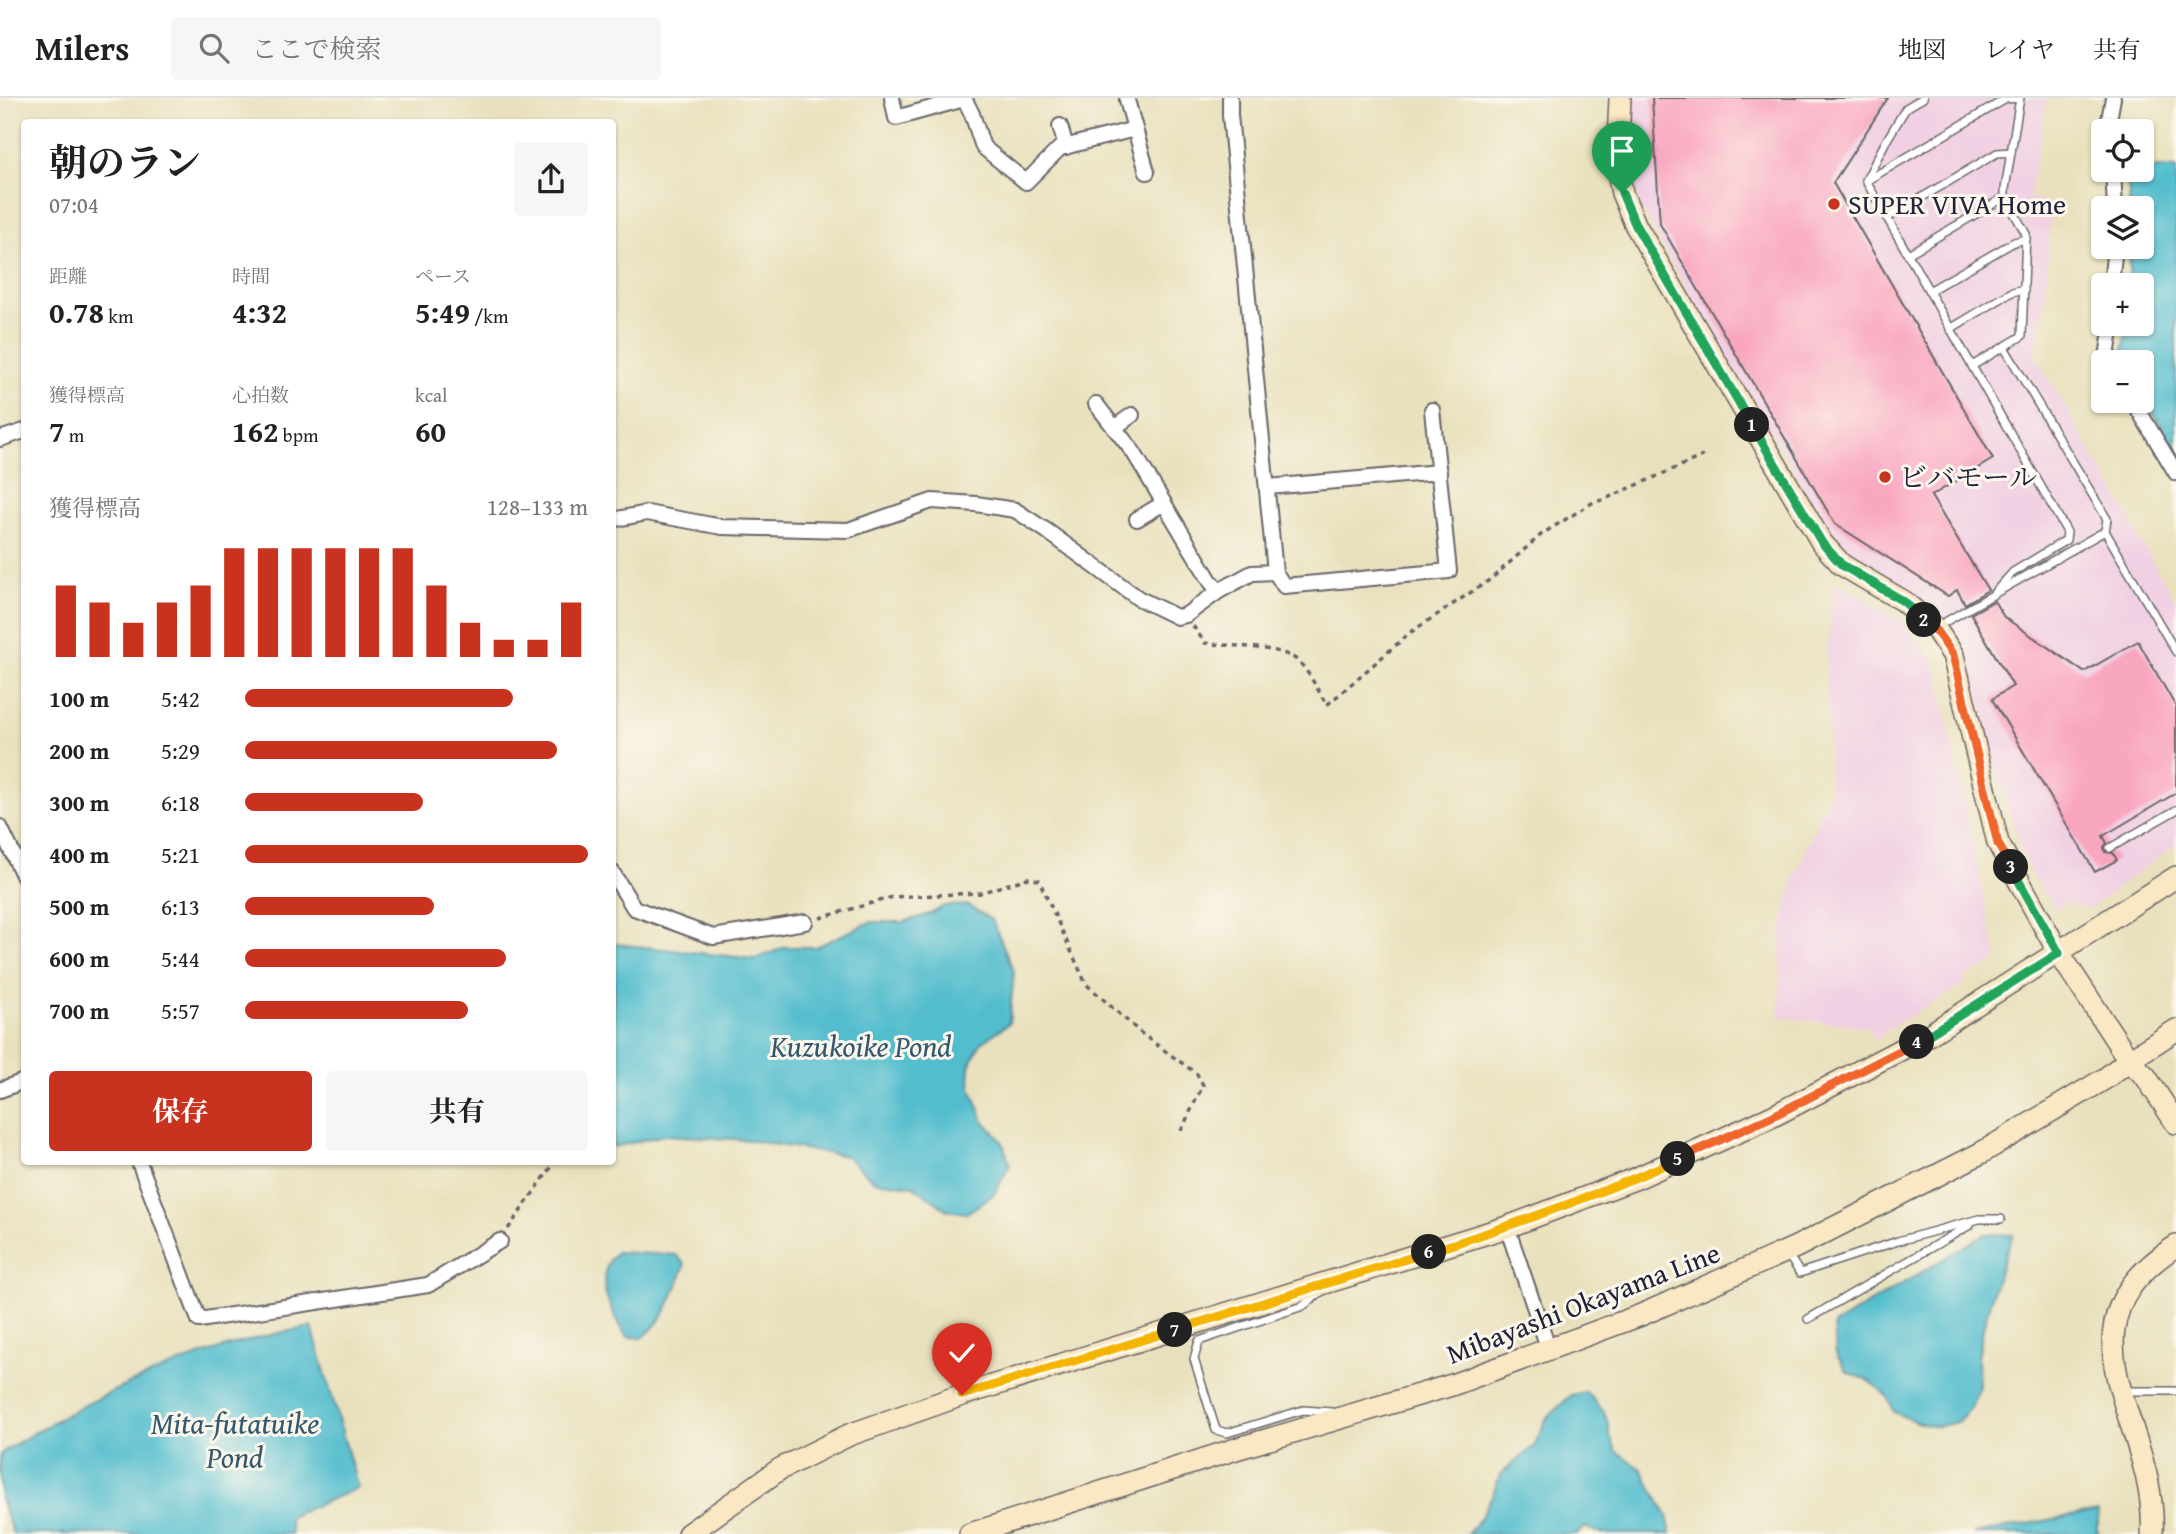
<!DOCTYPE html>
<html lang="ja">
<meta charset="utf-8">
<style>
:root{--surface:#fff;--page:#f6f6f6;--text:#222;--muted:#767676;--line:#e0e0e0;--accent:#c8321e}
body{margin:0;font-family:"Gentium Book Plus","Noto Serif JP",serif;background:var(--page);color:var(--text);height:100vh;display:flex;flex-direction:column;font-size:26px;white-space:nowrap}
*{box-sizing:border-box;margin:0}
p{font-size:23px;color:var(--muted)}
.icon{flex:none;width:38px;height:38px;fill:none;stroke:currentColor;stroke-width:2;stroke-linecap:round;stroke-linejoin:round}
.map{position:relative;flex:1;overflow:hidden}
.side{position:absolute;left:21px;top:21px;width:595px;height:1046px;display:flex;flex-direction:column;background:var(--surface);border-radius:7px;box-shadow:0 2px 5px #0004}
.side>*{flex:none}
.fabs{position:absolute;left:2091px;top:21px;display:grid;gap:14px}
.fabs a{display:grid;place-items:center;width:63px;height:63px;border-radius:7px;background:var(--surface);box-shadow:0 2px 5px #0004;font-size:35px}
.pin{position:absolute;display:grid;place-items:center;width:60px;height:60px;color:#fff;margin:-72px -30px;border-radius:50% 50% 50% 0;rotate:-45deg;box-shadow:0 0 7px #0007}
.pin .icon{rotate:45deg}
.km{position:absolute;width:35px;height:35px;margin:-18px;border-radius:50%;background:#222;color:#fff;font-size:19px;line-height:35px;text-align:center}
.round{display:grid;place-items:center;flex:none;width:74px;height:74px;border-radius:7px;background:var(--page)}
.head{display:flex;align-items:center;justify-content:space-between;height:119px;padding:0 28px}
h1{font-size:38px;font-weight:700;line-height:52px}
.stats{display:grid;grid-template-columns:repeat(3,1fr);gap:10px;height:119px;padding:7px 28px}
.stats div{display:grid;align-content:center}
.stats b{font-size:30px;font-weight:700}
.stats small{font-size:19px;font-weight:400}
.stats p{font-size:19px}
.chart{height:196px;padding:14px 28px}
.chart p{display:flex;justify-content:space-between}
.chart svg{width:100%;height:126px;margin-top:7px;stroke:var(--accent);stroke-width:6}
.button{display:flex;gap:14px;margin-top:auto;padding:14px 28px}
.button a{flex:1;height:80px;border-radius:7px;background:var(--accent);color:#fff;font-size:28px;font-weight:700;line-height:80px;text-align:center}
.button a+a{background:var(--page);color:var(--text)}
ul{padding:0 28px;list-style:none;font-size:23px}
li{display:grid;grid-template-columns:112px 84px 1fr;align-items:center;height:52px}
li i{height:18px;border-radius:9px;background:var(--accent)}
header{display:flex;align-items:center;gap:42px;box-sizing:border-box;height:98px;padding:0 35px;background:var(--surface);border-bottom:2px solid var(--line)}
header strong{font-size:33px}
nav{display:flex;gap:38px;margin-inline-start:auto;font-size:24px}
.search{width:490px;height:63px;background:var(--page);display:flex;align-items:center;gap:18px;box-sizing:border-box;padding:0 24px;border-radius:7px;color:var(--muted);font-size:26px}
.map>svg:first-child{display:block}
.built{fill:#f1d0e3}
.water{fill:#52bdce;stroke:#3a7084;stroke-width:2}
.building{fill:#f9a6bf}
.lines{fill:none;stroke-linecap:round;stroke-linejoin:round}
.lane-casing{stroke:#686568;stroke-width:10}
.street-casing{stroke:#686568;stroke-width:18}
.secondary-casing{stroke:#686568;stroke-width:24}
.path{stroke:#686568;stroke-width:3.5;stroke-dasharray:5 5;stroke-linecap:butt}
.lane{stroke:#fff;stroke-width:7}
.street{stroke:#fff;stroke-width:14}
.secondary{stroke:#fae7c3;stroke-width:21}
.split-1-casing{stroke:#fff;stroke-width:14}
.split-2-casing{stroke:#fff;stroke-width:14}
.split-3-casing{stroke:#fff;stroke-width:14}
.split-4-casing{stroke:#fff;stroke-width:14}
.split-5-casing{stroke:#fff;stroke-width:14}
.split-6-casing{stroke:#fff;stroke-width:14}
.split-7-casing{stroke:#fff;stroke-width:14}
.split-8-casing{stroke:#fff;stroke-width:14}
.split-1{stroke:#22a559;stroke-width:9}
.split-2{stroke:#22a559;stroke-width:9}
.split-3{stroke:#f0652b;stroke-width:9}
.split-4{stroke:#22a559;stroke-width:9}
.split-5{stroke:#f0652b;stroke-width:9}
.split-6{stroke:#f5b400;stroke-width:9}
.split-7{stroke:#f5b400;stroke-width:9}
.split-8{stroke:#f5b400;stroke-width:9}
.poi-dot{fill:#c8321e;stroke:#fbf7ec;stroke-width:2.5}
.labels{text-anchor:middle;stroke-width:6;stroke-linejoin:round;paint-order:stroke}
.poi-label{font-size:28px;fill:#22223b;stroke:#fbf7ec;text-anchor:start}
.street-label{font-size:28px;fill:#22223b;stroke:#fbf7ec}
.water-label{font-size:30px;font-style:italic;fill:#33586e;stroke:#fbf7ec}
</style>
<header>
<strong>Milers</strong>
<div class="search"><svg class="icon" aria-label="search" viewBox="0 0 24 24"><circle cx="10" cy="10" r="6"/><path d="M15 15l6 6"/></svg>ここで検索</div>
<nav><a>地図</a><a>レイヤ</a><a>共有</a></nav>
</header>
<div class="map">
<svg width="2176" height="1436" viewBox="0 0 2176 1436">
<rect width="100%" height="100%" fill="#fbf7ec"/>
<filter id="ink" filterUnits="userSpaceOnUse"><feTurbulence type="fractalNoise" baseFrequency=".0143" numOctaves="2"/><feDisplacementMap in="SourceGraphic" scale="14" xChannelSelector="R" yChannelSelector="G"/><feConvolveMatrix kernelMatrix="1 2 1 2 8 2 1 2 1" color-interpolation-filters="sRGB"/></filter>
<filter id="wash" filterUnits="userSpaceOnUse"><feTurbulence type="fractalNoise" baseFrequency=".00686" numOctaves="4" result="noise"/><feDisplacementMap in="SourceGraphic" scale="28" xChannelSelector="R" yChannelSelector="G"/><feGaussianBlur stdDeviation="1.57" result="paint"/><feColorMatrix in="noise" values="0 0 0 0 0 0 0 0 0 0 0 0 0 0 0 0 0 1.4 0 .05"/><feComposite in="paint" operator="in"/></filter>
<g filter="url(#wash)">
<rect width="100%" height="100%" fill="#e9e1bd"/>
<!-- built -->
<g class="built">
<path d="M1631 0H2047L2029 100 2049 104 2050 131 2045 199 2035 258 2133 425 2132 428 2176 504V746L2089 811 2067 804 2056 811 2030 774 2014 730 1963 548 1935 509 1872 471 1849 455 1826 429 1663 149 1640 107 1630 70Z"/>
<path d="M1835 483 1901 524 1935 563 1997 862 1964 880 1967 885 1882 934V938L1873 941 1870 929 1779 919 1782 828 1794 781 1830 695 1826 565Z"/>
</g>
<!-- water -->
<g class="water">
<path d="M2159 70H2176V353L2142 296V264H2123L2122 262 2128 226H2142V187H2129V182L2130 149H2142V110H2130L2127 72Z"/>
<path d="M967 807 992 822 1014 874 1009 925 981 945 969 968 971 990 984 1023 1002 1043 1010 1067 994 1096 967 1115 947 1112 913 1088 874 1083 846 1058 748 1042 665 1037 613 1049V848L617 846 755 861 786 849H816L870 824H904L932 815 944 808Z"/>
<path d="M1985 1136 2013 1137 1998 1176 1984 1226 1978 1259 1979 1291 1970 1311 1957 1324 1935 1329 1916 1324 1894 1314C1887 1291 1869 1281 1847 1274L1836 1256 1834 1227Z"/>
<path d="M616 1154 676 1157 685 1166C674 1195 668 1220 642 1240L626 1238C611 1211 591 1181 616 1154Z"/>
<path d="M312 1229 358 1390 289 1419 291 1436H13L0 1400V1356C90 1298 206 1245 312 1229Z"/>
<path d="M1586 1294 1603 1313 1609 1326V1335L1616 1353 1641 1371 1667 1418 1671 1436H1602L1585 1429 1577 1436H1467L1479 1422 1493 1396 1500 1377 1535 1347 1546 1321 1571 1297Z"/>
<path d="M2098 1413V1436H1973Z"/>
</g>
<g id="blocks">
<!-- building -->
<g class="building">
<path d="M1652 0H1888L1833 85 1993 361 1931 398 1988 492 1965 506 1957 492 1948 498 1835 426 1660 126Z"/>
<path d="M1994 503 2004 519 2084 574 2138 543 2176 609V695L2103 738 2107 745 2104 749 2105 754 2113 755 2117 762 2095 774 1992 601 2013 588 1971 516Z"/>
</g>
</g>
</g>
<g filter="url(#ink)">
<use href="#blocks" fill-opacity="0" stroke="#686568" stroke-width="2"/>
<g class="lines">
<defs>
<g id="lane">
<path d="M1866 82 1885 45 1906 10 1923 0"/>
<path d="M1887 120 1997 55 2011 54"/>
<path d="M1908 156 2005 99"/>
<path d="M1929 193 2014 144 2026 141"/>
<path d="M1950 231 2012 194 2024 191"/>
<path d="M2004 249 2107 421 2105 433"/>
<path d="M1972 268 2022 238 2026 136 2005 99V91L2020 0 2006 1 1866 83 2067 434 2066 442 2013 474 1994 495"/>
<path d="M1938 528 2105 433 2176 554"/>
<path d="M2110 750 2176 712"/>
<path d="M1788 1157 1800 1175 1898 1143 1979 1121H2001"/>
<path d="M1321 1194 1303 1208 1199 1243 1194 1261 1216 1332 1227 1335 1303 1312 1332 1314"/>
<path d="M1808 1221 1970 1127"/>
<path d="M2125 1293H2176"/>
</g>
<g id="street">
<path d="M892 0 896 20 964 1"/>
<path d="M964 0 972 16 983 49 1026 84 1060 50 1135 31"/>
<path d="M1230 0V17L1275 474 1284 488 1449 473 1432 312"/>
<path d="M1127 2 1147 74"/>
<path d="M1060 28 1066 49"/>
<path d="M2107 33 2113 0"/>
<path d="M2113 72 2115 110"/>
<path d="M2115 187 2112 176 2115 149"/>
<path d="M2110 264 2107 259 2112 226"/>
<path d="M2133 303 2176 375"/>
<path d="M1096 306 1134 355 1211 484 1219 493"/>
<path d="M1114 330 1132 317"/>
<path d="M0 341 24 333"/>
<path d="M1268 389 1439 374"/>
<path d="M1137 421 1164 405"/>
<path d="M612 422 647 415 722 429 848 432 932 403 976 406 1015 412 1047 433 1138 500 1177 519 1186 517 1219 493 1252 475 1275 474"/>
<path d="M0 729 24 779"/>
<path d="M612 774 634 810 713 839 805 824"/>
<path d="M0 992 24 983"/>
<path d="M139 1064 199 1222 428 1187 500 1143"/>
<path d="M1507 1129 1549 1252"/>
</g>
<g id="secondary">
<path d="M1620 0 1617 68 1622 95 1636 128 1822 445 1842 467 1903 503 1935 530 1953 557 1998 745 2059 855 2129 962 2146 979 2176 1025"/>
<path d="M688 1436 780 1371 849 1337 962 1297 1507 1129 1637 1080 1773 1018 1927 938 2176 779"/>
<path d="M970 1436 1239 1350 1452 1287 1641 1217 1796 1149 1981 1055 2106 980 2129 962 2176 932"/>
<path d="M2152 1436C2159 1325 2046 1231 2176 1148"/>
</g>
</defs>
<!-- lane casing -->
<use href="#lane" class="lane-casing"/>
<!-- street casing -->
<use href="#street" class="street-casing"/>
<!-- secondary casing -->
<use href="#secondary" class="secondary-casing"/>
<!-- path -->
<g class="path">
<path d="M1193 528 1205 545C1229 549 1285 547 1300 565 1311 577 1318 593 1327 607L1411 534 1491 481 1542 436 1592 405 1605 401 1703 358"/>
<path d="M820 820 893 799 980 795 1028 780 1039 782 1086 886 1142 936 1197 976 1203 987 1180 1035"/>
<path d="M508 1131 555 1064"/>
</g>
<!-- lane -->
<use href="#lane" class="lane"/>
<!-- street -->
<use href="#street" class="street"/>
<!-- secondary -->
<use href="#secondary" class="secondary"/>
</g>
</g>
<g class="lines" filter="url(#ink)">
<defs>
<path id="split-1" d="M1622 95 1636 128 1752 327"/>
<path id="split-2" d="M1752 327 1822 445 1842 467 1903 503 1924 522"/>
<path id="split-3" d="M1924 522 1934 530 1953 557 1998 746 2011 769"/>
<path id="split-4" d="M1917 944 2059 855 2011 769"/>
<path id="split-5" d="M1678 1061 1773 1018 1917 944"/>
<path id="split-6" d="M1429 1154C1513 1127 1597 1098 1678 1061"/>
<path id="split-7" d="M1175 1232 1429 1154"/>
<path id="split-8" d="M962 1297 1175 1232"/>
</defs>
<!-- split-1 casing -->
<use href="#split-1" class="split-1-casing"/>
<!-- split-2 casing -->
<use href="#split-2" class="split-2-casing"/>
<!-- split-3 casing -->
<use href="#split-3" class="split-3-casing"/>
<!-- split-4 casing -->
<use href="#split-4" class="split-4-casing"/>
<!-- split-5 casing -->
<use href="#split-5" class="split-5-casing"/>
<!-- split-6 casing -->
<use href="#split-6" class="split-6-casing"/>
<!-- split-7 casing -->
<use href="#split-7" class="split-7-casing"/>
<!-- split-8 casing -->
<use href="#split-8" class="split-8-casing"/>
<!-- split-1 -->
<use href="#split-1" class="split-1"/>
<!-- split-2 -->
<use href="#split-2" class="split-2"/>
<!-- split-3 -->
<use href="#split-3" class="split-3"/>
<!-- split-4 -->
<use href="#split-4" class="split-4"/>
<!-- split-5 -->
<use href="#split-5" class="split-5"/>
<!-- split-6 -->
<use href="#split-6" class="split-6"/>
<!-- split-7 -->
<use href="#split-7" class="split-7"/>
<!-- split-8 -->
<use href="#split-8" class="split-8"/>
</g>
<!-- markers -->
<g class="poi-dot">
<circle cx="1834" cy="106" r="7"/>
<circle cx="1885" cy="379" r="7"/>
</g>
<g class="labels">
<!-- poi labels -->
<g class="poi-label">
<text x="1848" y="116">SUPER VIVA Home</text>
<text x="1899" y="389">ビバモール</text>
</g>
<!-- street labels -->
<g class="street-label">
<text transform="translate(1583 1205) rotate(-21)" y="10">Mibayashi Okayama Line</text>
</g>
<!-- water labels -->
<g class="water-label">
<text x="861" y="959">Kuzukoike Pond</text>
<text x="235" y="1336">Mita-futatuike<tspan x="235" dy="34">Pond</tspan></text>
</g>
</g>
</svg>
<div class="fabs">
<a><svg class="icon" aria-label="locate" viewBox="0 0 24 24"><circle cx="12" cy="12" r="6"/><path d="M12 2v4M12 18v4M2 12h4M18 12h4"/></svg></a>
<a><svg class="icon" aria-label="layers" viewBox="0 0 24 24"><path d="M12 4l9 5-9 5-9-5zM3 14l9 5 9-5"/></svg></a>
<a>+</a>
<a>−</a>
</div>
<div class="pin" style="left:1622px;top:95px;background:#1e9e55"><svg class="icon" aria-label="arrive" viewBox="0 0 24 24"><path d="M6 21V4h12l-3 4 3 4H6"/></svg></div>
<div class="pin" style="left:962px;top:1297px;background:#d93025"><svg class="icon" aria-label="check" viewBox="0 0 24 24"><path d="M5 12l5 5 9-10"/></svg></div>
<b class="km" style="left:1752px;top:327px">1</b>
<b class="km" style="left:1924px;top:522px">2</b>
<b class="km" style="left:2011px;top:769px">3</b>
<b class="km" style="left:1917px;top:944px">4</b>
<b class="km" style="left:1678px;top:1061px">5</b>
<b class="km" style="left:1429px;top:1154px">6</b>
<b class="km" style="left:1175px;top:1232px">7</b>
<section class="side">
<div class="head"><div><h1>朝のラン</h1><p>07:04</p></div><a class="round"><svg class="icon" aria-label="share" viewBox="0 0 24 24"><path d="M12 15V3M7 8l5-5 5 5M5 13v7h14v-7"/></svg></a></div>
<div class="stats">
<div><p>距離</p><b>0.78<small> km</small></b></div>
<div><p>時間</p><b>4:32</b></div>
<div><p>ペース</p><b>5:49<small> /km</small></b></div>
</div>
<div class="stats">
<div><p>獲得標高</p><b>7<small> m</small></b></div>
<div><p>心拍数</p><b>162<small> bpm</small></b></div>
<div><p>kcal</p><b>60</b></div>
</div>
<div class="chart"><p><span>獲得標高</span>128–133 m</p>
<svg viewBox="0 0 160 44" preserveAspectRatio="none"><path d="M5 44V19M15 44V25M25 44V32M35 44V25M45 44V19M55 44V6M65 44V6M75 44V6M85 44V6M95 44V6M105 44V6M115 44V19M125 44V32M135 44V38M145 44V38M155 44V25"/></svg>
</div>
<ul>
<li><b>100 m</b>5:42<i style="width:78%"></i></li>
<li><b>200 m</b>5:29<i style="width:91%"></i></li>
<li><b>300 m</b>6:18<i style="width:52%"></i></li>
<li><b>400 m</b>5:21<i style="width:100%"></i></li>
<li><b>500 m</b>6:13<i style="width:55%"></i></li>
<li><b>600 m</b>5:44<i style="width:76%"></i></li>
<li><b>700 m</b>5:57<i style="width:65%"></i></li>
</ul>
<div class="button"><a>保存</a><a>共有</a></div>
</section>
</div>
